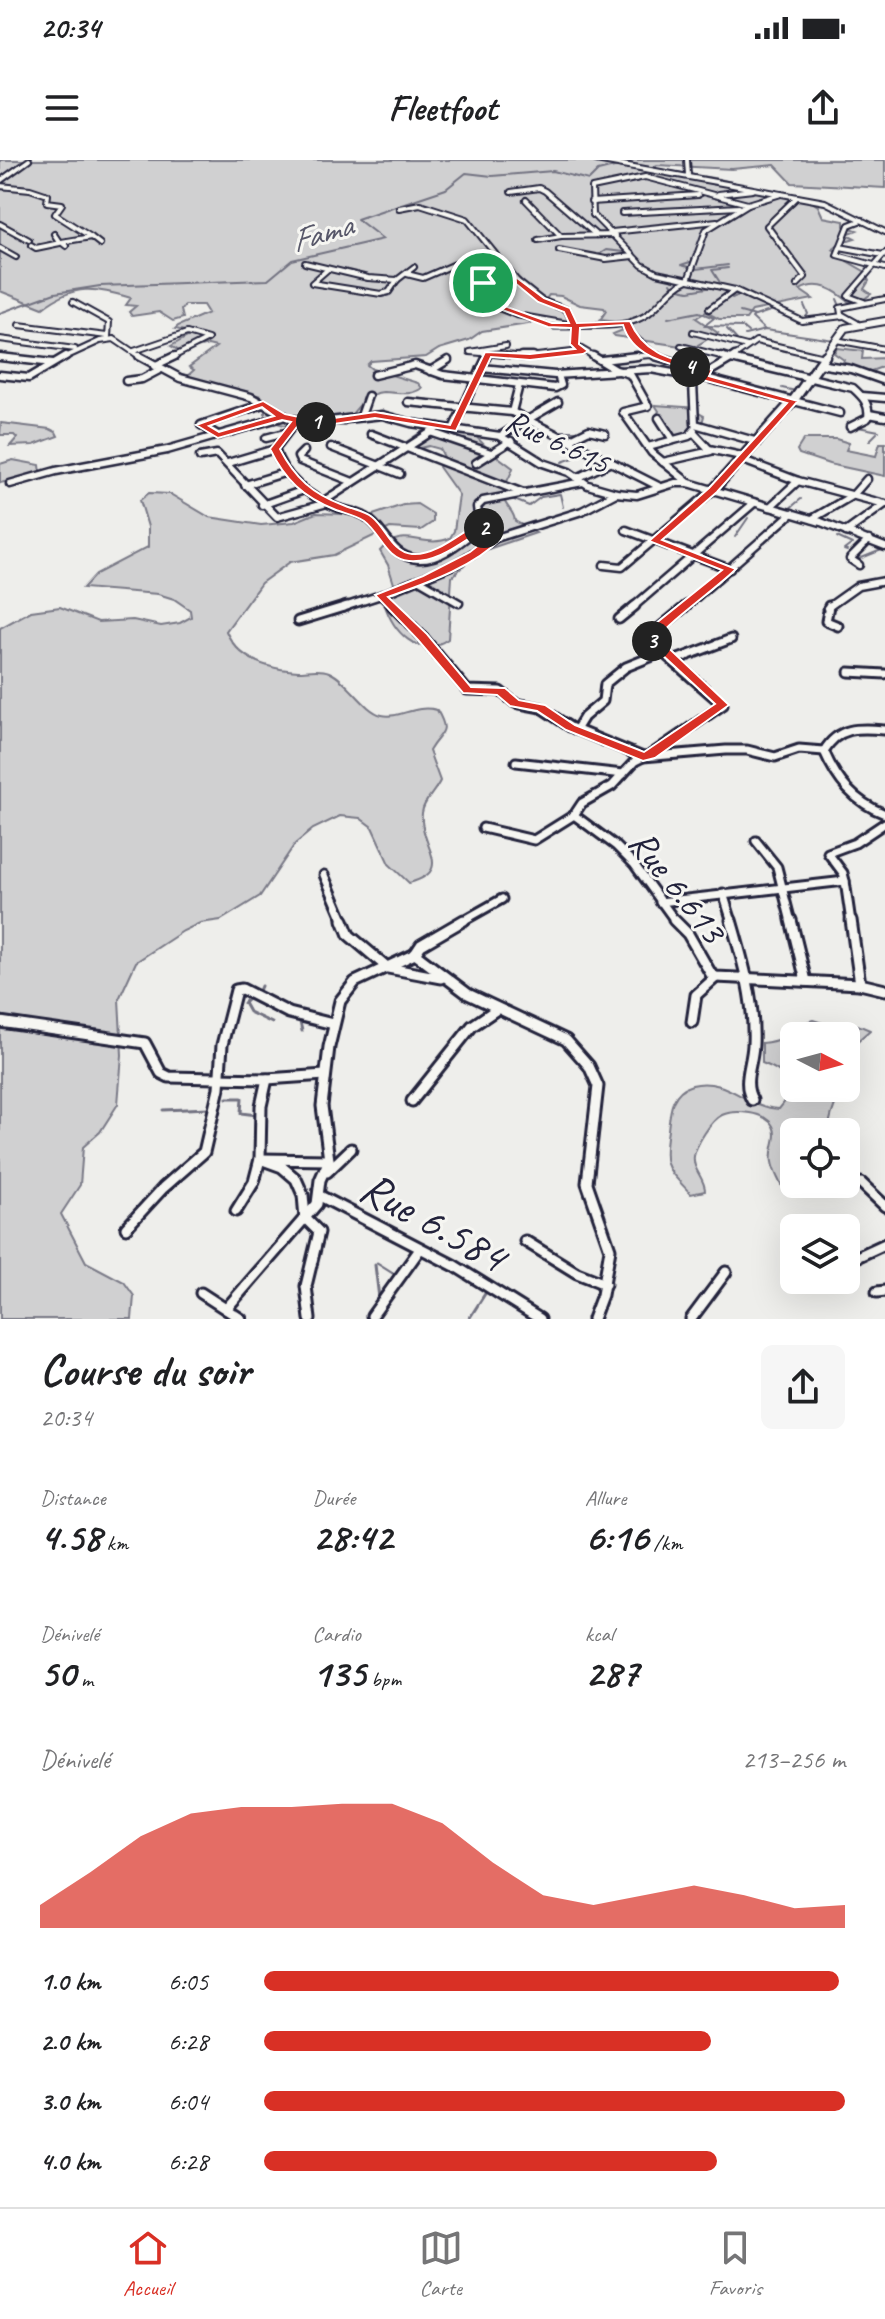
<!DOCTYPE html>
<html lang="fr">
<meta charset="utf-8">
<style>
:root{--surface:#fff;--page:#f6f6f6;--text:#202124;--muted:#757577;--line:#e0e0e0;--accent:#d93025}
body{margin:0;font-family:Caveat,sans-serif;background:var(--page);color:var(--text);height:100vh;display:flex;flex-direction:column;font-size:30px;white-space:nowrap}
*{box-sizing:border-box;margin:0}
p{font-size:26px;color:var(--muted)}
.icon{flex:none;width:44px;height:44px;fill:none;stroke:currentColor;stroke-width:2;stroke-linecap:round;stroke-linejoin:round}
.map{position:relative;height:1159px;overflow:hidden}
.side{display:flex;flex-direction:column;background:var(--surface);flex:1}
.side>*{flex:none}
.needle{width:52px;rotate:96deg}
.buttons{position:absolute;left:780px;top:862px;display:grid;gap:16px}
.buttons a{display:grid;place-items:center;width:80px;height:80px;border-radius:12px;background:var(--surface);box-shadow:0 8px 32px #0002;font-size:40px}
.pin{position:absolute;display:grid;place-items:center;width:68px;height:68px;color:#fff;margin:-34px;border:4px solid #fff;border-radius:50%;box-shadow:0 2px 8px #0007}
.km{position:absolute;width:40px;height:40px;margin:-20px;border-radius:50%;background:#222;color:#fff;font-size:22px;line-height:40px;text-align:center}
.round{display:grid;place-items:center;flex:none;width:84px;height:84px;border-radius:12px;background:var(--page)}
.overview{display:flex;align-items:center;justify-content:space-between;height:136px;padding:0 40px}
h1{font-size:44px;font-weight:600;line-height:60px}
.metrics{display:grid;grid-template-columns:repeat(3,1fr);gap:12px;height:136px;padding:8px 40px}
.metrics div{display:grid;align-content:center}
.metrics b{font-size:40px;font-weight:600}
.metrics small{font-size:22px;font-weight:400}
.metrics p{font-size:22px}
.chart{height:224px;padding:16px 40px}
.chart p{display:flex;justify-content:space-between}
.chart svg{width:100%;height:144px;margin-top:8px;fill:var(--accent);opacity:.7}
ul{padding:0 40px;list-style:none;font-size:26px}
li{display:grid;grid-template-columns:128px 96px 1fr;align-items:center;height:60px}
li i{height:20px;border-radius:10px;background:var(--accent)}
.status{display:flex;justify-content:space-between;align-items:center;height:56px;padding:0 40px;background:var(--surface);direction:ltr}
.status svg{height:22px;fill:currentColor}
header{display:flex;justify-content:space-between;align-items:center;height:104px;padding:0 40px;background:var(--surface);font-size:36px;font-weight:600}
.dock{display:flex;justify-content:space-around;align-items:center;height:112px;border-top:2px solid var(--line);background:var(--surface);font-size:22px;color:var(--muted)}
.dock a{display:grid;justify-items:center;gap:4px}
.dock .on{color:var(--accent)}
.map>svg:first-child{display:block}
.green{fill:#d0d0d1;stroke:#797986;stroke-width:2}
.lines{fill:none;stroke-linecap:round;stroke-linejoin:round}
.stream-far1{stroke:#727281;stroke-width:2}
.stream{stroke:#727281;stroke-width:3}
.street-far3-casing{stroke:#22223b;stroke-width:8}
.street-far2-casing{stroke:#22223b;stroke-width:11}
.street-far1-casing{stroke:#22223b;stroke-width:13}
.street-casing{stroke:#22223b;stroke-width:15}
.secondary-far1-casing{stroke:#22223b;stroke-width:10}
.secondary-casing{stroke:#22223b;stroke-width:13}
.street-far3{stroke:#f6f6f2;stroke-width:4}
.street-far2{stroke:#f6f6f2;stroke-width:6}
.street-far1{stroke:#f6f6f2;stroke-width:7}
.street{stroke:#f6f6f2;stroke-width:9}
.secondary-far1{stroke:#f6f6f2;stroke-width:6}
.secondary{stroke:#f6f6f2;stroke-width:8}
.route{fill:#d93025;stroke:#fff;stroke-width:2;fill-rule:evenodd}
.labels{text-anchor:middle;stroke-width:6;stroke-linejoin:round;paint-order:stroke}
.far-street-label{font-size:32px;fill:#22223b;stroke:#f6f6f2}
.far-water-label{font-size:34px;font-style:italic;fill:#575769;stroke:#f6f6f2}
.street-label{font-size:38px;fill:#22223b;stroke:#f6f6f2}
.near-street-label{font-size:46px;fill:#22223b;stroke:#f6f6f2}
</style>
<div class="status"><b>20:34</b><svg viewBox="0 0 49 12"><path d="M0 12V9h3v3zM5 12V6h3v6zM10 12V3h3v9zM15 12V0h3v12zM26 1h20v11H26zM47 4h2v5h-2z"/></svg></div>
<header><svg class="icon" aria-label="menu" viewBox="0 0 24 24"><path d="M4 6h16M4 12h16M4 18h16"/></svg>Fleetfoot<svg class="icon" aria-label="share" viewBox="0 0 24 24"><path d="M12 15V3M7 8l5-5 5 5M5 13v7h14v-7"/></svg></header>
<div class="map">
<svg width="885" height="1159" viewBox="0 0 885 1159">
<rect width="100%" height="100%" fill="#eeeeeb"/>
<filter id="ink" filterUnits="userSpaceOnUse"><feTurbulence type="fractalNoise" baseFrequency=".0125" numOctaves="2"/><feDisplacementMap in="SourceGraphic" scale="16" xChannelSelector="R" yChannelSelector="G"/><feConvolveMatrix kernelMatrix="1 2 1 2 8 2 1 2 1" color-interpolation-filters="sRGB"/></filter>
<g filter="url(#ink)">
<!-- green -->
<g class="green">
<path d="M0 0H885V28L792 23 775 5 732 9 657 5 652 8 719 19 810 41 818 46 823 57 844 61V66L857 70 847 74 855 78 842 82 832 89 849 96 847 101 864 111 869 121 864 129 871 134 860 142H849C836 131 819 119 800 130L813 139 752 151 746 159H719L706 152 696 158 718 173 698 185 700 189 615 176 613 174 623 170 618 162 600 160 606 151 604 148 580 145 561 136 549 135 544 142 566 150 574 168 572 170H554L540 159 528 164 482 171 469 180 439 189 426 197 371 201 367 205 372 209 418 223 422 228C409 237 397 232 383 232 366 233 352 253 344 266 319 262 286 273 265 257V240L261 236 185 218 194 210 189 207 216 187 208 185 181 192 171 186 189 176 190 172 175 169 178 166 208 153 203 145H185L181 150 183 158 173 161 159 152 132 156 129 152 136 146 126 145 131 138C95 128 75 123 43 148L0 131Z"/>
<path d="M837 188 863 191 862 199 885 198V206L871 211 841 207 844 200 834 193Z"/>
<path d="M655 245 698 248 697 252 704 256 700 270 677 276 661 266 655 257 659 251Z"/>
<path d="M1 263 50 269 56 272 58 276 34 285 10 286 17 278 14 275H0Z"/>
<path d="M467 267 489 290 513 308C510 319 499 330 505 342 509 350 514 352 515 361L536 373 476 393 452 417 448 479C417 500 393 471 384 443L395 427 388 405 380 391C403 364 423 390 450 378L454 371 459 335 439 307 444 297 440 289 429 286 386 296 424 270Z"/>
<path d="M804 279H836L849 283 846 290 876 296 880 283H885V316L829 304 799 294 797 290Z"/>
<path d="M13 300 40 305 41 314 0 323V304Z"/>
<path d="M149 333 170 334 209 357 261 365 294 362 316 353 373 355 403 345 417 344 433 354V362L421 370 390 368 334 395 290 402 261 423 226 471C238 500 268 509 298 511 308 511 320 508 329 512 348 520 364 551 382 555 400 559 414 544 437 550 451 575 441 570 429 591L440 621C435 632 423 641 422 653 419 687 456 710 409 723L389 704 372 667 360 658 340 656 313 669 295 684 260 736 221 760 200 763 183 771 136 802 119 839 122 895 118 944 100 972 83 987 80 1025 61 1054 86 1102 124 1122 134 1136 132 1159H0V468L31 451 60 447 98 462 133 460 161 466 180 463 191 457 190 450 174 439 158 434 83 428 96 414 148 387V367L140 340Z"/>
<path d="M813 860 832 866 858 865 870 870 846 891V876H794V928H838C839 944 828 953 829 972H794V1024H802L800 1030 794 1032 781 1025C778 1018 773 1010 772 1002 769 990 779 977 773 966 766 952 735 949 722 955 711 960 696 985 694 996 692 1010 705 1018 705 1031L691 1034C666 1007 662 1008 668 970 670 951 671 931 692 925 726 916 747 948 779 949 800 925 786 912 762 903V883C792 880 792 866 813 860Z"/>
</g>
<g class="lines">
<!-- stream-far1 -->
<g class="stream-far1">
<path d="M625 5 634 0"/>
<path d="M595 97 606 90 624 92"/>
<path d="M693 101 681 105 696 109 728 105"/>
<path d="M671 123 674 128 689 131 713 127"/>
<path d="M721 124 712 110 728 108"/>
<path d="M732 138 741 134"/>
<path d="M837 139 840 146"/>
<path d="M804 145 808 154 805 158"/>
<path d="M740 152 755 156 773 150"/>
<path d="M0 153 55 133 100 126 268 120 292 100 383 79 357 59 446 29 466 13 492 16 553 11 589 20 598 11 618 6"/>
<path d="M754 156 752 158 765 170"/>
<path d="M668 158 699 152 714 158 704 166"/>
<path d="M705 166 742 167 748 172"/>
<path d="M727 169 737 180"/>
<path d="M745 175 765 170 834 180 840 170"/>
<path d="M806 196 820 199"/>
<path d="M782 228 796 231"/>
<path d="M869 249 885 254"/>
<path d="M858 267 879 271"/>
<path d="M555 271H580"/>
<path d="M561 280 570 287H576"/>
<path d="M869 281 877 273"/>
<path d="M562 302 582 295 581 290"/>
<path d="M512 339 529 346 541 337 560 334 563 347"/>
<path d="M789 349 801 339"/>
<path d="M735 377 748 358"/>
<path d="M837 377 852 384 844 390 847 391"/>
<path d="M758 380 771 367"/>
<path d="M859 399 884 389"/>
</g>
<!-- stream -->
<g class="stream">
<path d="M258 833 261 826"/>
<path d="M249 838 244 843 249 852 272 863"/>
<path d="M300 862 302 871"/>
<path d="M227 938H242L241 953 257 955"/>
<path d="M163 950 209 948"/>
<path d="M377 1103 396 1115"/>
<path d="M375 1105 379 1138"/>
<path d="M469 1159 488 1129"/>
</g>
<defs>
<g id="street-far3">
<path d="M596 0 825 42 885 72"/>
<path d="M687 0 688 15"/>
<path d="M0 21 29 0"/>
<path d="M0 26 30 29 48 35 47 42 62 44 55 54 91 77"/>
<path d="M511 32 539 28 545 31 596 75"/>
<path d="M718 34 753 30"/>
<path d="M797 37 767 66 805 117 797 125"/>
<path d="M526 40 561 76"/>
<path d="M591 42 698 35"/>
<path d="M748 44 645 17 592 28 593 55 642 105 657 113 735 130 802 161 843 156"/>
<path d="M399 48 420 44 467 59 517 121 541 140 567 150 576 169V186L597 198"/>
<path d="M622 53 739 47"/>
<path d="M862 60 849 65 837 95 885 108"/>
<path d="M0 64 29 80"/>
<path d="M612 72 717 61"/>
<path d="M538 80 561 76 615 75"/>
<path d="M31 85 36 88 60 83 54 74"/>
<path d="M66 86 61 82 91 77 100 84"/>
<path d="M840 87 883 95"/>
<path d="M0 88 16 97"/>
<path d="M559 90 606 99 633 96"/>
<path d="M305 103 368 118 397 120"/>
<path d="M328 109 312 123 381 134 389 132 397 120 414 107"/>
<path d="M407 114 423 118 460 102 496 97"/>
<path d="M517 121 483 123 461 133 516 155 574 165"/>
<path d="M73 142 109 162 108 177"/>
<path d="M864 142 848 136 885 93"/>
<path d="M709 149 735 130"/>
<path d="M627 163 630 173 650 191V195"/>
<path d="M857 163 841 154 840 148 885 139"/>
<path d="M19 165 107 176"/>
<path d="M574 166C599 165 628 169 649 153 663 142 671 127 688 120L706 70 748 44 781 34"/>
<path d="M693 172 747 186"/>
<path d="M0 179 75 189"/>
<path d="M836 180 885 189"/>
<path d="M506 186 470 192 528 197 581 191"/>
<path d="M681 186 729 198"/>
<path d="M134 191 187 173 208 179 171 198"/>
<path d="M0 197 12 198"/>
<path d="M63 198 100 181 114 179 142 198"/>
<path d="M486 198 488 194"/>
<path d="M617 198 650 195 662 198"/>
<path d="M732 198 756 181 824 197"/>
</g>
<g id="street-far2">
<path d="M139 196 180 218 251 237 290 259 320 262 382 255 411 263 500 276 543 303 569 312 588 325 616 333 637 335 675 323H689L821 362 885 387"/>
<path d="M521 196H533"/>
<path d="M593 196 616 210 630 214 648 246 623 252 652 293 689 323"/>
<path d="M655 196 709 212"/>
<path d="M721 196 731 199 735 196"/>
<path d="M0 197 53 203"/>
<path d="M602 200 637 196"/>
<path d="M819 204 851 209 885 221"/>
<path d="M154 206 175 196"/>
<path d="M481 208 555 215 651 209 699 218 731 199 853 228C863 237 870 244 868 258L850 267"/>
<path d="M430 211 448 200"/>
<path d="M0 215 29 218 66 196"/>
<path d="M374 215 415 205 443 215 555 228 561 225 558 215"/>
<path d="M702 217 840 253"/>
<path d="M699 218 693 223 695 264 758 282"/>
<path d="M126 221 142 219 161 209"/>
<path d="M862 236 885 238"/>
<path d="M408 242 512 252 660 327"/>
<path d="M512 252 519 225"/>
<path d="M869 254 885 257"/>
<path d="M361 256 368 236"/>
<path d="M659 258 673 280"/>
<path d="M453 269 487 196"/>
<path d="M430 272 491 293"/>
<path d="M694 273 709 289 746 297"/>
<path d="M371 274 523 333"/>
<path d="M218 275 201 265 263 244"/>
<path d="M500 276 558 242"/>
<path d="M266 278 285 273"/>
<path d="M569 280 589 270 605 274"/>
<path d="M331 287 400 314"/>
<path d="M648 287 689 276 694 270"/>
<path d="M275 289C283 317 309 337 336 347 346 351 357 351 366 357 385 369 391 397 417 399 442 401 464 379 482 365"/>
<path d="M304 291 298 297 300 301 353 322"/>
<path d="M200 297 217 294 277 357 327 343"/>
<path d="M743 300 798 321 885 344"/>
<path d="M663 302 711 291"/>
<path d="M228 303 275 289 297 260"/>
<path d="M476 303 511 281"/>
<path d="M577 318 611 302"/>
<path d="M10 324 56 311 167 290 282 257"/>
<path d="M245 325 287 312"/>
<path d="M324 341 439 267"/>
<path d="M262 345 304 330"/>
<path d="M770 347 798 321"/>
<path d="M812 359 853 335 867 319"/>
<path d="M626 370 730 409"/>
<path d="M846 372 885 344"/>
<path d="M496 378C485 370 478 361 477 347L483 341 583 322"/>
<path d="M604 405 622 407 713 330"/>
<path d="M859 405 850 399 869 380"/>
<path d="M421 421 459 443"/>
<path d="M341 448 381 435"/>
<path d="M394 448 381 435 456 404 496 378 582 351 616 333"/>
<path d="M632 448 754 343"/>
<path d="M684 448 792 353"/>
<path d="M827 448 858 426 885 421"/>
</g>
<g id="street-far1">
<path d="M392 446 423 477 467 530 500 531 515 543 541 548 570 567 643 597"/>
<path d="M829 446 826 461 838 466"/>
<path d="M619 459 635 446"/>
<path d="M298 461 347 446"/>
<path d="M673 501 731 479"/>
<path d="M849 512 885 514"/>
<path d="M576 570 584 557 603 541 605 524 626 507 663 492"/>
<path d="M885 570C859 568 839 566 824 591 837 621 854 642 885 654"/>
<path d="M650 595 723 545 653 484 652 474 686 446"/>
<path d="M516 602 623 614"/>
<path d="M574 655 616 686 634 704 676 762"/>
<path d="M483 668 534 680 574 655 582 643 612 626 635 601 643 597 726 590H747L775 597 799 589 824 591"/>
<path d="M756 681 777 707 791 762"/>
<path d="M324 715 344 762"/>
<path d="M845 721 843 713 828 693 855 683 885 663"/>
<path d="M723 733 732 762"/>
<path d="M660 742 845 721 851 762"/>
<path d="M461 762 502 739"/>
</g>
<g id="street">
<path d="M343 760 349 775 388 808 441 818"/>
<path d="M674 760 688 774 711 814 716 817 860 824 885 830"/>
<path d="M731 760C743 801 755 842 753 885 752 905 742 922 752 940"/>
<path d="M791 760 806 821"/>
<path d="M851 760 860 824"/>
<path d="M415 794 421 785 464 760"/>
<path d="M0 862 145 883 161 913 169 917 267 919 325 915"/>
<path d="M692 862 696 835 716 817"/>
<path d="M267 919 261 946 260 999 282 1007 296 1019 303 1035 305 1058 319 1072 306 1126 310 1159"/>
<path d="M412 941 472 866 497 849"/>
<path d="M327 1012 351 989"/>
<path d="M861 1023 885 1046"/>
<path d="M320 1036 455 1106 540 1159"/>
<path d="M236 1051 254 1022 260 999 329 1000"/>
<path d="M126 1068 163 1028 204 992 219 928 222 885 236 830 242 829 289 853 333 864"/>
<path d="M525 1081 577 1113 605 1124"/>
<path d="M846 1102 885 1084"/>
<path d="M877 1132 885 1131"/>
<path d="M201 1133 241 1159"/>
<path d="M226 1149 317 1044 320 1020 329 1000 322 946 329 887 340 841 355 822 415 794 468 834 566 880 589 906 598 926 587 1023 610 1089 602 1135 593 1159"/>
<path d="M372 1156 420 1089"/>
<path d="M691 1159 726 1112"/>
</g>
<path id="secondary-far1" d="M823 198 845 168 885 161"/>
<path id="secondary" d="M713 330 793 241 825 196"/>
</defs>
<!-- street-far3 casing -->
<use href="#street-far3" class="street-far3-casing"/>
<!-- street-far2 casing -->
<use href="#street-far2" class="street-far2-casing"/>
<!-- street-far1 casing -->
<use href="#street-far1" class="street-far1-casing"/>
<!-- street casing -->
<use href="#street" class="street-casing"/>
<!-- secondary-far1 casing -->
<use href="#secondary-far1" class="secondary-far1-casing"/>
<!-- secondary casing -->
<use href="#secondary" class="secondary-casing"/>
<!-- street-far3 -->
<use href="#street-far3" class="street-far3"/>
<!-- street-far2 -->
<use href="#street-far2" class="street-far2"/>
<!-- street-far1 -->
<use href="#street-far1" class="street-far1"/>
<!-- street -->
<use href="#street" class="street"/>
<!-- secondary-far1 -->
<use href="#secondary-far1" class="secondary-far1"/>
<!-- secondary -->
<use href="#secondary" class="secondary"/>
</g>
</g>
<!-- route -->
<path class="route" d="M517 118 544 138 570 148 577 163 630 161C645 197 677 200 712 210L709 216 798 241 717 332 662 380 736 409C722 424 661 468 658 478L729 545 655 598 643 601 566 570 537 551 510 546 497 535 463 533 418 480 375 435 423 416 470 392 489 377 482 370C459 384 438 403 409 401 386 399 381 374 364 361 357 356 344 353 336 350 303 337 285 320 270 289L291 262 282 260 218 278 196 265 263 241 285 254 304 258H334L375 252 450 265 485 192 530 194 575 189 570 184 571 168 548 167 457 133 483 121ZM515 123 538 142 564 152 569 163H552L469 133 484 126ZM623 165C633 199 672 204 702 213L699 219 787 243 709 328 649 381 722 410 650 468 645 479 715 544 644 592 575 565 545 545 519 540 505 528 471 527 427 474 388 437C427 423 472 408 502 378L486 363H479C459 374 435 396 412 394 392 392 386 368 372 357 365 351 352 349 343 345 313 334 295 318 280 289L300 263 334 264 375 258 456 271 491 197 530 200 583 194 588 191 579 184 580 168ZM262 247 274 256 219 272 209 266Z"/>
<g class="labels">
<!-- far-street labels -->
<g class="far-street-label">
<text transform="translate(558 281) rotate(25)" y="11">Rue 6.615</text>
</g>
<!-- far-water labels -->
<g class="far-water-label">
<text transform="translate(321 72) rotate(-17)" y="12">Fama</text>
</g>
<!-- street labels -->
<g class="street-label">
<text transform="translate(678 726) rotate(52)" y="13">Rue 6.613</text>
</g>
<!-- near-street labels -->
<g class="near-street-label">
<text transform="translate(434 1061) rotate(29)" y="16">Rue 6.584</text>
</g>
</g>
</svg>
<div class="buttons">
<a><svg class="needle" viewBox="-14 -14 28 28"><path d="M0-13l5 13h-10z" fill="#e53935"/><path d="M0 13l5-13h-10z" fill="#757577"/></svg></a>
<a><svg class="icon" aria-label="locate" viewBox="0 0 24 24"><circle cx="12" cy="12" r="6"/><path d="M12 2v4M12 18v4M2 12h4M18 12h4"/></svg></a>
<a><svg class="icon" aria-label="layers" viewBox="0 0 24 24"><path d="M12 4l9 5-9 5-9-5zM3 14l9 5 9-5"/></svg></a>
</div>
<div class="pin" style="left:483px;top:123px;background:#1e9e55"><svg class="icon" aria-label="arrive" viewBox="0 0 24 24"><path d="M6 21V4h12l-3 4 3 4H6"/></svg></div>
<b class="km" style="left:316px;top:262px">1</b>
<b class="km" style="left:484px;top:368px">2</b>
<b class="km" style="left:652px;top:481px">3</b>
<b class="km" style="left:690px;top:207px">4</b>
</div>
<section class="side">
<div class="overview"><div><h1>Course du soir</h1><p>20:34</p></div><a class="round"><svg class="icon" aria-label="share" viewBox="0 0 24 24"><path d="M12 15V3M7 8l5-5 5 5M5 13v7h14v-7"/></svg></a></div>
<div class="metrics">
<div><p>Distance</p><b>4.58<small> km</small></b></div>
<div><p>Durée</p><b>28:42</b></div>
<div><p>Allure</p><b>6:16<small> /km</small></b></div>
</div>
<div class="metrics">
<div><p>Dénivelé</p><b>50<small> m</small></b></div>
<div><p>Cardio</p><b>135<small> bpm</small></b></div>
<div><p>kcal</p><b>287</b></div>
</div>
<div class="chart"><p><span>Dénivelé</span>213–256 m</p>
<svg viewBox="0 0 160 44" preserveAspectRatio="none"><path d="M0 44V37L10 27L20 16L30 9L40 7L50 7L60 6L70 6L80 12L90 24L100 34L110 37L120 34L130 31L140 34L150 38L160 37V44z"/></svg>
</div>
<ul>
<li><b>1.0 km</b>6:05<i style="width:99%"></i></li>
<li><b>2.0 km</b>6:28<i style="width:77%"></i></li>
<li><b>3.0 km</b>6:04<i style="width:100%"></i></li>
<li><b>4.0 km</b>6:28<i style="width:78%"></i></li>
</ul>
</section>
<nav class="dock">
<a class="on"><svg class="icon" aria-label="home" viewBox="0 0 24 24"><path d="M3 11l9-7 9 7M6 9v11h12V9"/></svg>Accueil</a>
<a><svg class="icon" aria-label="map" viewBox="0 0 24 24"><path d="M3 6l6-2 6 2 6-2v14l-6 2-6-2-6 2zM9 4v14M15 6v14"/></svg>Carte</a>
<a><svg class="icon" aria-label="saved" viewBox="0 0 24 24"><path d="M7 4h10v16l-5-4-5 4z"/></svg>Favoris</a>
</nav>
